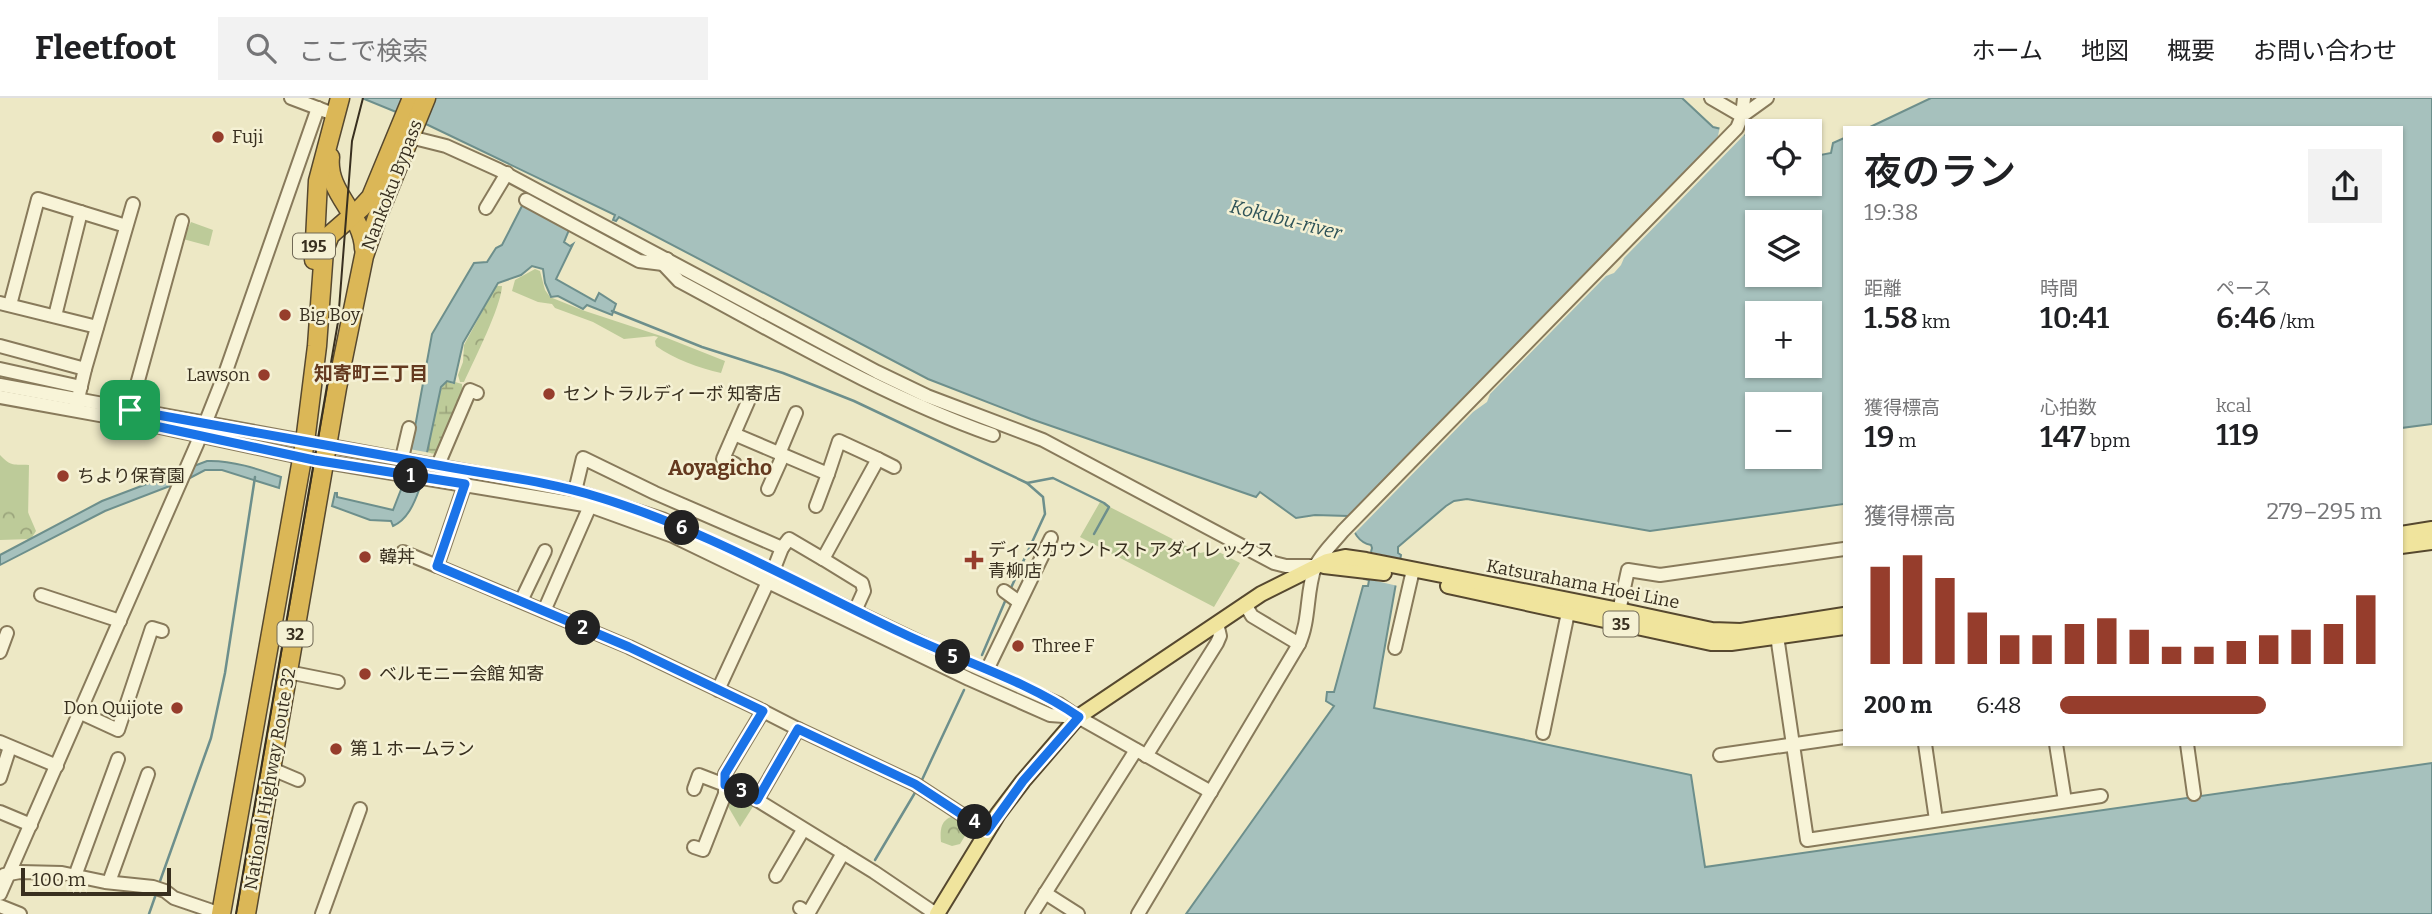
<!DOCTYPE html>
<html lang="ja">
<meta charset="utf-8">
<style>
:root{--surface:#fff;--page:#f2f2f2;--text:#202124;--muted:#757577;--line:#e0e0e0;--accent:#963d2c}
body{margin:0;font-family:Bitter,"Noto Sans JP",serif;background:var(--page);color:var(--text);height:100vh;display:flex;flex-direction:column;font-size:26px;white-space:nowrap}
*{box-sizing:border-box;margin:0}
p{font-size:23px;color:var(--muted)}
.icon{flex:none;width:38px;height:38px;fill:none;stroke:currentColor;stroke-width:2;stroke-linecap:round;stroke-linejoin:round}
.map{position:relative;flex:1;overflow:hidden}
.drawer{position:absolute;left:1843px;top:28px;width:560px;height:620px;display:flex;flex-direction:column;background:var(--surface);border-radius:0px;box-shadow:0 2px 5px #0004}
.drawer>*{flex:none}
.buttons{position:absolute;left:1745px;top:21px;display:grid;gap:14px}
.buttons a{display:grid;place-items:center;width:77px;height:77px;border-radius:0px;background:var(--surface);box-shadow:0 2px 5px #0004;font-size:35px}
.scale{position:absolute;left:21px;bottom:18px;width:150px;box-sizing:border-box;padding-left:7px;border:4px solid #382f1f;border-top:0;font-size:19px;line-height:24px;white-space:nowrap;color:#382f1f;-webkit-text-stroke:5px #f5f1d4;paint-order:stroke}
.pin{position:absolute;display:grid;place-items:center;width:60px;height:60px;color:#fff;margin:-30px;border-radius:14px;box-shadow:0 4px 10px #0006}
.km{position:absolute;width:35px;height:35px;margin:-18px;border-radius:50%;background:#222;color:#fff;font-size:19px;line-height:35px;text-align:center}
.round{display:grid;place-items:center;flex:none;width:74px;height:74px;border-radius:0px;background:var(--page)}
.head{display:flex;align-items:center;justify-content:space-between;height:119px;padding:0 21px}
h1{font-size:38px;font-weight:600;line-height:52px}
.figures{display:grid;grid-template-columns:repeat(3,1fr);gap:10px;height:119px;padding:7px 21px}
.figures div{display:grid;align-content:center}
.figures b{font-size:30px;font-weight:600}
.figures small{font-size:19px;font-weight:400}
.figures p{font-size:19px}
.chart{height:196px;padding:14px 21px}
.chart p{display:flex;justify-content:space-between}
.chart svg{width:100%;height:126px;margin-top:7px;stroke:var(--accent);stroke-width:6}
ul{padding:0 21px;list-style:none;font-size:23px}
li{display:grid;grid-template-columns:112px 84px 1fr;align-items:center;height:52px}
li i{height:18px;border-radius:9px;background:var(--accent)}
header{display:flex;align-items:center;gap:42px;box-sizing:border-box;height:98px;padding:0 35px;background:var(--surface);border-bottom:2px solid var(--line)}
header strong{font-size:33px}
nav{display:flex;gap:38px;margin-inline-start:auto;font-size:24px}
.search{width:490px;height:63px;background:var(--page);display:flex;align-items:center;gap:18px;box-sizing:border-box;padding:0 24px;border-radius:0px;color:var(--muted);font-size:26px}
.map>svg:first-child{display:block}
.green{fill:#bdcb99}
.forest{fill:url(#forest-crowns)}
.wetland{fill:url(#wetland-marsh)}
.water{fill:#a6c1bd;stroke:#6d8f8c;stroke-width:2;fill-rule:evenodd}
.pier{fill:#ede8c5}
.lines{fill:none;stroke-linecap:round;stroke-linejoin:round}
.stream{stroke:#6d8f8c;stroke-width:2.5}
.minor-casing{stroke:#887a5b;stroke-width:16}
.major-casing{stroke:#56482f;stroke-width:18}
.highway-casing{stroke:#56482f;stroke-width:21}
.minor{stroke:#f8f4d8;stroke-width:12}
.major{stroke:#f0e49d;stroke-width:14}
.highway{stroke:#dbb757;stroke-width:18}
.tram{stroke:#382f1f;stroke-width:2}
.route-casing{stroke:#fff;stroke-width:14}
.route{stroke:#1a73e8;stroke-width:9}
.poi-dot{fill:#963d2c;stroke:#f5f1d4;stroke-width:2.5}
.labels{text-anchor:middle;stroke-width:5;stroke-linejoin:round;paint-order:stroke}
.shield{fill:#f5f1d4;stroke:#716955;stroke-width:2}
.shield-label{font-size:16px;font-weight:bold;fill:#382f1f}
.poi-label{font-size:18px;fill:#382f1f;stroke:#f5f1d4;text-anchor:start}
.street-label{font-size:18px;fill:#382f1f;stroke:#f5f1d4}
.water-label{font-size:19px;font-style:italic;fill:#2e5358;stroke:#f5f1d4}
.neighbourhood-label{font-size:19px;font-weight:bold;fill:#64391f;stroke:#f5f1d4}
.quarter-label{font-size:21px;font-weight:bold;fill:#64391f;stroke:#f5f1d4}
</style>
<header>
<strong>Fleetfoot</strong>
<div class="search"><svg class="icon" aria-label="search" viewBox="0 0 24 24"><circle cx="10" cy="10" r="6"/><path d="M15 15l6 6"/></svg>ここで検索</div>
<nav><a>ホーム</a><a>地図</a><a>概要</a><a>お問い合わせ</a></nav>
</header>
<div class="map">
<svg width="2432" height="816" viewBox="0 0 2432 816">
<defs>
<pattern id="forest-crowns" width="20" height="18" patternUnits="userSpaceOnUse" patternTransform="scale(1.75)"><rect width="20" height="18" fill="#bdcb99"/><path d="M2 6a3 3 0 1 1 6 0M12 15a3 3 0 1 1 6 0" fill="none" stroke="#9ba57c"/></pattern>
<pattern id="wetland-marsh" width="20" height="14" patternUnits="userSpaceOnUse" patternTransform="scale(1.75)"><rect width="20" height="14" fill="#bdcb99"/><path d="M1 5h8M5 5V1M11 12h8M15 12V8" fill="none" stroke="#9ba57c"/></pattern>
</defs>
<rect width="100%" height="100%" fill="#ede8c5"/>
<!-- green -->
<g class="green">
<path d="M191 124 213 132 209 148 183 141Z"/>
<path d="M535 171 540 173 545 192 550 199 582 212 667 240 725 263 721 275C699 270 674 261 656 248L655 243 658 239 654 238 624 241 593 224 555 210 552 206 538 204 512 193 515 182Z"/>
<path d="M0 357C11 369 14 366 29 367L28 422 0 424Z"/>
<path d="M1100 404 1200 455 1215 452 1240 465 1214 509 1080 439Z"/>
<path d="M736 695 754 707 740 729 726 705 731 697Z"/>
</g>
<!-- forest -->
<g class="forest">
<path d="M496 188H502C501 209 474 262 464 284H460L458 277 463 264 464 247Z"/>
<path d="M0 412H27L36 433 31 441 0 442Z"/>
<path d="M951 719 959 722 968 733 960 746 952 748 941 744C940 734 940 723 951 719Z"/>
</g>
<!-- wetland -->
<path class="wetland" d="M447 283 453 286 455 284 462 286V301L437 356 428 355C428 338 435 294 447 283Z"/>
<!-- water -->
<g class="water">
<path d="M362 0H1682L1713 29 1756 39 1757 86H1810V59L1831 55 1833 45 1844 40V406L1650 433 1467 401 1454 403 1446 408 1398 449V455L1401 457 1374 610 1691 677 1705 769 2432 665V816H1186L1334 608 1326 603 1327 594H1334L1363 488H1368L1369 482 1364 481 1372 450 1371 447C1356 444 1353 431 1348 418L1315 417 1296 420 1260 394 1256 399 1031 321 928 281 619 119 616 123 613 122 615 117 428 27ZM1757 124H1810V177H1757ZM1757 215H1810V268H1757ZM1757 306H1810V359H1757Z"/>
<path d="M1931 0H2432V326L2401 330V30H1868Z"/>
<path d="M523 106 569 132 564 144 570 148 573 146 556 181 595 203 599 195 616 206 612 217 587 207 583 211 558 198 551 199 545 185 543 171 532 168 521 177 498 185 463 245 454 285 447 283 441 289 419 392C414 406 407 422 393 428L391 423 370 422 332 408 335 395H337V399L393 412 402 389 411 351 432 236 474 165 487 164 496 150 502 147Z"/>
<path d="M207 363C232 362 258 371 281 379L279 390 222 372H205L188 381 105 413 0 467V457L102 403Z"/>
</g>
<!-- pier -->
<g class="pier">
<path d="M1720 28 1747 34 1624 160 1621 167 1614 175 1606 178 1490 296 1487 304 1473 314 1352 438 1346 422H1344L1713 44 1718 38Z"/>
<path d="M409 351 431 355 422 392 399 388Z"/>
<path d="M1367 453 1402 461 1398 488 1363 480Z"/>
</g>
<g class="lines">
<!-- stream -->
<g class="stream">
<path d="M612 213 702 249 783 275 854 303 1027 385 1043 399 1045 416 1010 492"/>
<path d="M1027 385 1053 380 1104 405 1109 409 1094 436"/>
<path d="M982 557 1006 501"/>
<path d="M921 684 964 592"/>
<path d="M875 762 916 693"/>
<path d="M159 786 211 640 225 575 255 379"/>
<path d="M149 816 156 796"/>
</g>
<defs>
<g id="minor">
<path d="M291 0 336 17"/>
<path d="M1711 0 1742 18"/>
<path d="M1742 18 1767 0"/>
<path d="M410 39 446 48 499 72 877 274 927 298 1043 342 1274 465 1286 468H1315"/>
<path d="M526 102 639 163 663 166 667 161"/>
<path d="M486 110 507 75"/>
<path d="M663 166 679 183C782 238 883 298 993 337"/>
<path d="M0 205 97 229"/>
<path d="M10 207 38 101 126 128"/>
<path d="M55 218 81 114"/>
<path d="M0 248 85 271"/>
<path d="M0 271 81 289"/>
<path d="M0 287 575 393 662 421 934 551 1059 606 1078 619 1211 694"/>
<path d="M0 299 127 322 314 362 590 408 673 438 969 581 1050 617 1078 619"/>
<path d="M76 309 85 271 133 106"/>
<path d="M128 319 182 123"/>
<path d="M734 336 828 376 839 343 878 361 823 461 862 485 864 493 855 513"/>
<path d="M402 360 409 330"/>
<path d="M878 361 894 369"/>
<path d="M735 366 723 361 750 299"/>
<path d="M438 367 470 292 477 295"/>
<path d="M465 386 437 468 629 549 763 613 725 676V687L738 691 757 702 874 774 936 816"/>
<path d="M768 391 781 362V351L796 315"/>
<path d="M575 393 583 360 655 395 782 450 773 473 718 592"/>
<path d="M816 408 828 376"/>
<path d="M782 450 789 441 823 461"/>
<path d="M403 454 437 468"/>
<path d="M1004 493 1019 504"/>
<path d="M41 497 120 523"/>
<path d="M521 503 545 453"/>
<path d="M1245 506 1252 518 1299 546"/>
<path d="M544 513 590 408"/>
<path d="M1617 522 1628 472 1660 477 1844 451"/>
<path d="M1776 531 1807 742 2101 698"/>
<path d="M1395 550 1413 472"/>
<path d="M0 554 7 535"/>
<path d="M987 572 1051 440"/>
<path d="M288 574 338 584"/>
<path d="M81 615 118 632 152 530 162 533"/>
<path d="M798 631 915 686 987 733"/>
<path d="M1543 635 1570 505"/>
<path d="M0 644 57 668"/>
<path d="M1925 646 1936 722"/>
<path d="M2056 646 2065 703"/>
<path d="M2187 646 2194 696"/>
<path d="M1720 657 1844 639"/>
<path d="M1146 658 1217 545 1220 538 1217 525"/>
<path d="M272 671 298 682"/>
<path d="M0 680 10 649"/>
<path d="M694 691 699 677 725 687V696L703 752 694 749"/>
<path d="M757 702 798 631 763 613"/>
<path d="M0 714 31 727"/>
<path d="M4 777 20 774 62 775 105 784 153 789 165 793 174 800 221 816"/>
<path d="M75 778 118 661"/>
<path d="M776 778 803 732"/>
<path d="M109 784 148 676"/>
<path d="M1045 795 1078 816"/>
<path d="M0 796 197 346 226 273 318 10"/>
<path d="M0 808 20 816"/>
<path d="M800 810 808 816 843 755"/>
<path d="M322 816 360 711"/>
<path d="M1032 816 1136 652"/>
<path d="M1138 816 1299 546C1310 522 1306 494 1315 469 1321 456 1334 444 1343 433L1737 30 1742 18 1744 0"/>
</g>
<g id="major">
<path d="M2401 436 2432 431"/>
<path d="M2401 448 2432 444"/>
<path d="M1324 468 1384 475"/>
<path d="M1448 488 1711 545H1731L1844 529"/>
<path d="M937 816 998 716 1023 683 1078 619 1261 496 1327 463 1345 459 1366 462 1619 512 1712 532 1741 533 1844 517"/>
</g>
<g id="highway">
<path d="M330 59C326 95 363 116 364 151"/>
<path d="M314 162 318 83 340 0"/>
<path d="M221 816 305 344 317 248 324 152 330 137 361 110 371 99 412 0"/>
<path d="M246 816 337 290 364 158 378 117 426 0"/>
</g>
</defs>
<!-- minor casing -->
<use href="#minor" class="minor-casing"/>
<!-- major casing -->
<use href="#major" class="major-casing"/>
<!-- highway casing -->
<use href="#highway" class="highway-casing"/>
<!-- minor -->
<use href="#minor" class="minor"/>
<!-- major -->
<use href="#major" class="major"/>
<!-- highway -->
<use href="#highway" class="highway"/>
<!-- tram -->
<path class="tram" d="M236 816 338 224 352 43 363 0"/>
</g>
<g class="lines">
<defs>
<path id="route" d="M130 312C236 332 342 349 448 369 498 378 550 384 598 399 704 431 802 488 902 535 960 563 1026 582 1079 619L1023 683 987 733 915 686 798 631 757 702 738 691 725 687V676L763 613 629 549 437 468 465 386 314 362 127 322Z"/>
</defs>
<!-- route casing -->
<use href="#route" class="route-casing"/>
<!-- route -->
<use href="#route" class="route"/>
</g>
<!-- markers -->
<g class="poi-dot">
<circle cx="218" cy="39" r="7"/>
<circle cx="285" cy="217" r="7"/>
<circle cx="264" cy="277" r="7"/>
<circle cx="549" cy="296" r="7"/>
<circle cx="63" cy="378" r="7"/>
<circle cx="365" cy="459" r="7"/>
<path d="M970.5 451.5h7v7h7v7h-7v7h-7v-7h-7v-7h7z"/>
<circle cx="1018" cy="548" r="7"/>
<circle cx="365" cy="576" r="7"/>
<circle cx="177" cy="610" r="7"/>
<circle cx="336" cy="651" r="7"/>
</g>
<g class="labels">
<!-- shield labels -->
<g class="shield">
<rect x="293" y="135.5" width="42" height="25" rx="5"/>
<rect x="1603.5" y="513.5" width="35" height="25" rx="5"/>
<rect x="277.5" y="523.5" width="35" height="25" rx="5"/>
</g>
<g class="shield-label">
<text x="314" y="154">195</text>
<text x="1621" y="532">35</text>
<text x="295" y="542">32</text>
</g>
<!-- poi labels -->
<g class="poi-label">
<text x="232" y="45">Fuji</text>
<text x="299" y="223">Big Boy</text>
<text x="250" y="283" text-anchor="end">Lawson</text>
<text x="563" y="302">セントラルディーボ 知寄店</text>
<text x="77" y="384">ちより保育園</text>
<text x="988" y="458">ディスカウントストアダイレックス<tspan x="988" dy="21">青柳店</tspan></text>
<text x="379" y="465">韓丼</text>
<text x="1032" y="554">Three F</text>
<text x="379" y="582">ベルモニー会館 知寄</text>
<text x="163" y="616" text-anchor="end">Don Quijote</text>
<text x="350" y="657">第１ホームラン</text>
</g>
<!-- street labels -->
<g class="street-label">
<text transform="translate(392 87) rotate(-69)" y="6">Nankoku Bypass</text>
<text transform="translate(1583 486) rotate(11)" y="6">Katsurahama Hoei Line</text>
<text transform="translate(270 681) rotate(-80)" y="6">National Highway Route 32</text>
</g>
<!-- water labels -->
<g class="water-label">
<text transform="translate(1286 121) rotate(14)" y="7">Kokubu-river</text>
</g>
<!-- neighbourhood labels -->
<g class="neighbourhood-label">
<text x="371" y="282">知寄町三丁目</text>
</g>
<!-- quarter labels -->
<g class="quarter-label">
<text x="720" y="377">Aoyagicho</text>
</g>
</g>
</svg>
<div class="buttons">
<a><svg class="icon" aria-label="locate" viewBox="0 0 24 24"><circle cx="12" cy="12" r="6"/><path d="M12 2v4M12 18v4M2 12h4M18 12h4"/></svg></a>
<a><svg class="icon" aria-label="layers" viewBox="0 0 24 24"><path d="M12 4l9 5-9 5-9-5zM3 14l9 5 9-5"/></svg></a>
<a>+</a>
<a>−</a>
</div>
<div class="scale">100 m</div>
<div class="pin" style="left:130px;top:312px;background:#1e9e55"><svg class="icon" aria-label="arrive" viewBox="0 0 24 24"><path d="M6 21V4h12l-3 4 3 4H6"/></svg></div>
<b class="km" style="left:411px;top:378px">1</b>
<b class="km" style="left:583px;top:530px">2</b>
<b class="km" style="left:742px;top:693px">3</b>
<b class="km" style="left:975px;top:724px">4</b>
<b class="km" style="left:953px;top:559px">5</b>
<b class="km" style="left:682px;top:430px">6</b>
<section class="drawer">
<div class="head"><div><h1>夜のラン</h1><p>19:38</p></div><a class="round"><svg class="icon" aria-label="share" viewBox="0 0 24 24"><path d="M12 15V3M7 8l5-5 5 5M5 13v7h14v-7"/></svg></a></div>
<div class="figures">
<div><p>距離</p><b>1.58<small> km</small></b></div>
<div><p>時間</p><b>10:41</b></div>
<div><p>ペース</p><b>6:46<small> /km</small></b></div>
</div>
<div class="figures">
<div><p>獲得標高</p><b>19<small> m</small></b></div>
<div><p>心拍数</p><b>147<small> bpm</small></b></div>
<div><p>kcal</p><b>119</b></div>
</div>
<div class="chart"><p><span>獲得標高</span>279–295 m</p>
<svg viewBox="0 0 160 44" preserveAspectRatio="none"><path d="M5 44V10M15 44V6M25 44V14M35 44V26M45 44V34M55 44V34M65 44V30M75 44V28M85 44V32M95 44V38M105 44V38M115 44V36M125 44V34M135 44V32M145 44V30M155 44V20"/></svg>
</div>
<ul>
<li><b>200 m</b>6:48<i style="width:64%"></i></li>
</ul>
</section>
</div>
